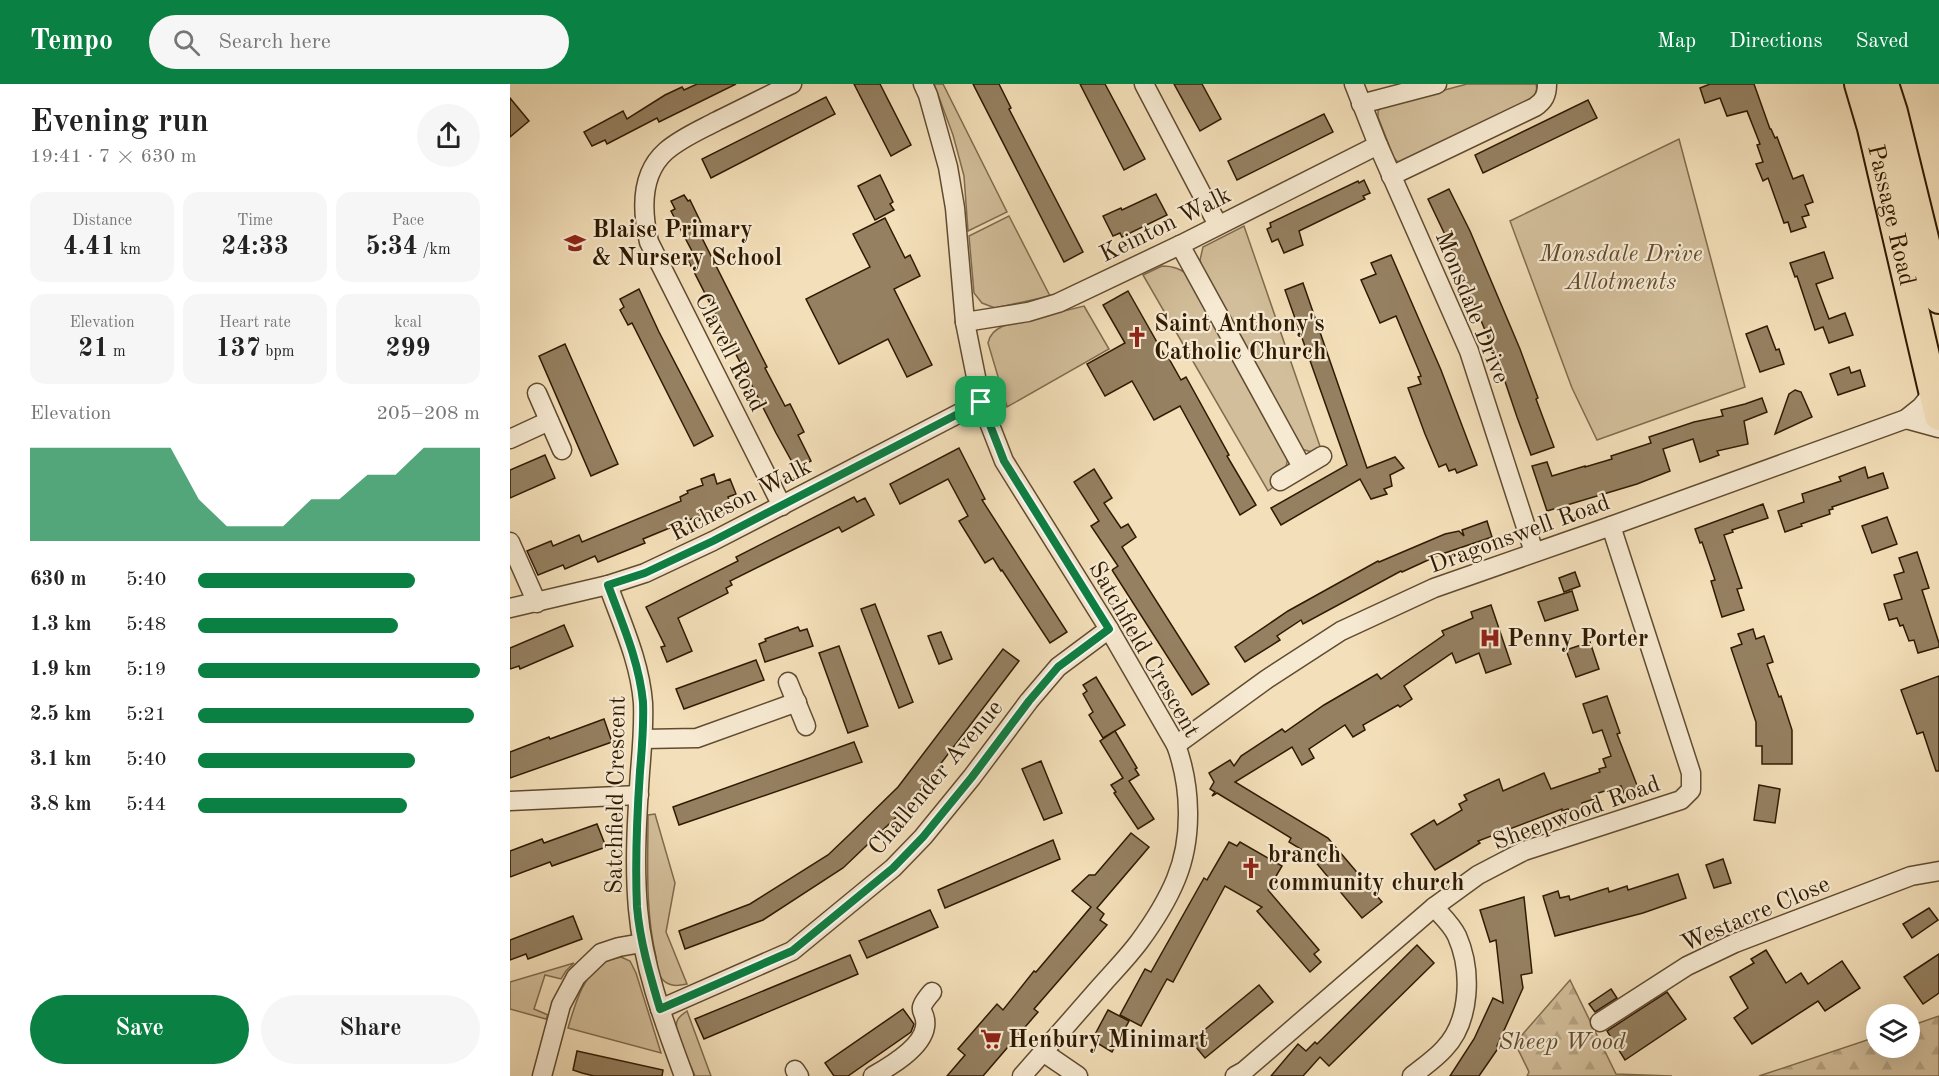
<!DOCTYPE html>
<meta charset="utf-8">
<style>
:root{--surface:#fff;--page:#f6f6f6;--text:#222;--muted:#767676;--accent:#0b8043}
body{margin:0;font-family:"Old Standard TT",serif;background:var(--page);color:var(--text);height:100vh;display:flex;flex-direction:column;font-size:22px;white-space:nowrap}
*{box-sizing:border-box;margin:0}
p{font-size:20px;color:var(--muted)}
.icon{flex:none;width:33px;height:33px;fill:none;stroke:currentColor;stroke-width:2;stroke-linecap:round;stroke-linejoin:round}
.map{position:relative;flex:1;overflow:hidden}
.side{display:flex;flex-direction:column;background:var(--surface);width:510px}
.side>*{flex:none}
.controls{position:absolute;left:1356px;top:920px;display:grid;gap:12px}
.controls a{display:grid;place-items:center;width:54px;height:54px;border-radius:50%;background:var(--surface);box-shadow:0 6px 24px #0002;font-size:30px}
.pin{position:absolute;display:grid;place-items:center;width:51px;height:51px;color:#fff;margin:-26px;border-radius:12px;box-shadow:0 3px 9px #0006}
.round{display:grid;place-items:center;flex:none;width:63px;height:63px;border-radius:32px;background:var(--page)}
.head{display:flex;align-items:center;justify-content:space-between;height:102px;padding:0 30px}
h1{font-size:33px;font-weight:600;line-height:45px}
.figures{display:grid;grid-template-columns:repeat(3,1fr);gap:9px;height:102px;padding:6px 30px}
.figures div{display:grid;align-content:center;border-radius:15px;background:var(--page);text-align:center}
.figures b{font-size:26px;font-weight:600}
.figures small{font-size:16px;font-weight:400}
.figures p{font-size:16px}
.chart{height:168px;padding:12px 30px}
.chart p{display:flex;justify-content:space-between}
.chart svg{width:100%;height:108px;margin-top:6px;fill:var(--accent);opacity:.7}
.action{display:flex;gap:12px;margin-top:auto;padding:12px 30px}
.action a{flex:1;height:69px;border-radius:36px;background:var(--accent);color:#fff;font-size:24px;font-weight:600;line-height:69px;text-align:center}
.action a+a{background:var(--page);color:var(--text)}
ul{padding:0 30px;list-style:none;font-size:20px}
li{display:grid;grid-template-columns:96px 72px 1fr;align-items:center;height:45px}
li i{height:15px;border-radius:8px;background:var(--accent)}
header{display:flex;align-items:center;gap:36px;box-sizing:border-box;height:84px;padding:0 30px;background:var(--accent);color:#fff}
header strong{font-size:28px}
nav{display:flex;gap:33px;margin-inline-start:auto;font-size:21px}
.search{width:420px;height:54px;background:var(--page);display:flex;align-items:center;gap:15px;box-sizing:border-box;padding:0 21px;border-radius:33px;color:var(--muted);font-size:22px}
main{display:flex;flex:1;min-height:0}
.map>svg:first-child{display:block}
.green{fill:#d2be9a;stroke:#806c4e;stroke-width:1.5}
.forest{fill:url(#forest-firs);stroke:#806c4e;stroke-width:1.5}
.building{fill:#958061;stroke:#2f1a02;stroke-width:1.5}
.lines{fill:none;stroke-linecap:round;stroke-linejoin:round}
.street-casing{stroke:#604b30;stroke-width:21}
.primary-casing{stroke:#2f1a02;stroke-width:32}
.street{stroke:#f7ead2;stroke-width:18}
.primary{stroke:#f3dfb9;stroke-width:28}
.route-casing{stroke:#fff;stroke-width:12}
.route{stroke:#0b8043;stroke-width:8}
.labels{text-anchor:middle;stroke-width:4.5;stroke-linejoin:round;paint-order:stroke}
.street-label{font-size:24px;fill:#2f1a02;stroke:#f7ead2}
.poi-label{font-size:24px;font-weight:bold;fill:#2f1a02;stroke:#f7ead2;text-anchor:start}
.park-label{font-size:24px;font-style:italic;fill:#604b30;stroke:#f7ead2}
</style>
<header>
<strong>Tempo</strong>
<div class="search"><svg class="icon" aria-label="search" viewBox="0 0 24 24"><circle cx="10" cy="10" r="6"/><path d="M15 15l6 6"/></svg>Search here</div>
<nav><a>Map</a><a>Directions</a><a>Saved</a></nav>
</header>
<main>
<section class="side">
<div class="head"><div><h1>Evening run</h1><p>19:41 · 7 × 630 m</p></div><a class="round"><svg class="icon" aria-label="share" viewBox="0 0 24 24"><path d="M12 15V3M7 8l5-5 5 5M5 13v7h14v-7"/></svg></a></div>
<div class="figures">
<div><p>Distance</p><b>4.41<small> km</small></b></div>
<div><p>Time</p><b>24:33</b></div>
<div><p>Pace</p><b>5:34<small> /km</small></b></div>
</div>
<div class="figures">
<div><p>Elevation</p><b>21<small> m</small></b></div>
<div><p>Heart rate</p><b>137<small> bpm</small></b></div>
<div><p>kcal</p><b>299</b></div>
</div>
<div class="chart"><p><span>Elevation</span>205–208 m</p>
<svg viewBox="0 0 160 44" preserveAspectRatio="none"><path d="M0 44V6L10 6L20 6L30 6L40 6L50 6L60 27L70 38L80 38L90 38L100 27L110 27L120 17L130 17L140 6L150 6L160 6V44z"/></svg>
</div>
<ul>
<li><b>630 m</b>5:40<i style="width:77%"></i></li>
<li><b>1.3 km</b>5:48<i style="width:71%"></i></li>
<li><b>1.9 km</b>5:19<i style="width:100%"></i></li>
<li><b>2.5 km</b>5:21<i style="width:98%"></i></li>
<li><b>3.1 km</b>5:40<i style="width:77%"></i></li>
<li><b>3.8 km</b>5:44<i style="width:74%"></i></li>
</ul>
<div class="action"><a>Save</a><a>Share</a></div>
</section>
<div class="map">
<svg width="1429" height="992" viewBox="0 0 1429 992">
<defs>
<pattern id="forest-firs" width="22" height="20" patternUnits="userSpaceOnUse" patternTransform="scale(1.5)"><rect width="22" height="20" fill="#d2be9a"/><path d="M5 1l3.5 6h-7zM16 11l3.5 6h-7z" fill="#b5a383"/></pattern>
</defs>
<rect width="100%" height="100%" fill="#f3dfb9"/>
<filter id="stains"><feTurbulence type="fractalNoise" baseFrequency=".00333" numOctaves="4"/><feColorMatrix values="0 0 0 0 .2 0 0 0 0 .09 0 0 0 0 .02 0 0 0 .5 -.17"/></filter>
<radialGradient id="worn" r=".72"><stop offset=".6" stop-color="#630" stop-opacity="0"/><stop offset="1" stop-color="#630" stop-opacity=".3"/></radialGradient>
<!-- green -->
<g class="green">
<path d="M424 0H433L497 128 458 147 454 92 443 51Z"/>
<path d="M957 0H1026C1028 6 1025 12 1022 18L895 79 888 78 884 74 868 33V27L871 23Z"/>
<path d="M1169 55 1235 303 1087 356 1062 304 1000 137Z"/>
<path d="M499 132 540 212 485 224 472 219 464 209 459 152Z"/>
<path d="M734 142 812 368H802L791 365 693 189 690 176 693 163Z"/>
<path d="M652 182C664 182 671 185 681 193L778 371C777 386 770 399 758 407L633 191Z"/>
<path d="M574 222 599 265 497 323 478 259C480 250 485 246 493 242Z"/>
<path d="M145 730 165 799 156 848 177 900C168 902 159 903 152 895 147 890 147 880 146 873 135 826 138 779 138 731Z"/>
<path d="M111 873 120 877 126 889 151 969 58 944C65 921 73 889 96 877 101 875 106 874 111 873Z"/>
<path d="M64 879 56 887 51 895 35 891 24 925 38 931 36 935 0 925V898Z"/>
<path d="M177 927 201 992H185C180 979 163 950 167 937 169 932 173 930 177 927Z"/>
</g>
<!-- forest -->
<g class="forest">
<path d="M1060 896 1106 990 1162 992H1017L1019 988 1005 959Z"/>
<path d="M1429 932V992H1249L1366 953V963H1400V942Z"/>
</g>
<!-- building -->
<g class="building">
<path d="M187 0H226L149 38 147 34 97 60 95 56 82 62 74 48 113 27 117 35 155 11 172 3 174 6Z"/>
<path d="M344 0H370L401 61 381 72Z"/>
<path d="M463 0H489L501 24 499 25 573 168 554 178Z"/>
<path d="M570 0H595L635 75 614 86Z"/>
<path d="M664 0H692L711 35 690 47Z"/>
<path d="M1200 0H1244L1260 45H1261L1265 54 1267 53 1283 95 1293 91 1303 118 1295 121 1299 131 1292 133 1296 143 1281 148 1278 138 1274 139 1258 94 1253 97 1246 80 1253 78 1247 61 1250 60 1237 27 1217 32 1210 14 1195 19 1190 4Z"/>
<path d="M316 13 325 30 201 94 192 75Z"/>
<path d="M0 14 19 37 0 53Z"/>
<path d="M1078 16 1087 34 973 89 965 71Z"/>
<path d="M814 30 823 48 727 96 718 77Z"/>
<path d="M370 91 383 118 380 120 384 126 365 136 348 102Z"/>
<path d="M854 96 860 109 853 112 855 115 789 147 793 161 774 169 768 155 762 158 757 145 761 143 760 139 848 97 849 99Z"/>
<path d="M939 105 960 147 1010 265 1028 314 1026 315 1044 363 1021 371 1007 333 983 262 982 263 938 157 918 115Z"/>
<path d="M646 110 657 131 612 153 610 149 603 152 593 132 611 124 612 126Z"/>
<path d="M174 111 178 117 180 116 196 149 191 152 257 283 255 284 275 322 280 320 294 348 288 351 301 377 286 385 266 349 177 174 184 171 161 127 165 125 161 117Z"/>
<path d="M375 134 395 174 400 171 410 192 384 205 422 281 397 293 378 255 329 280 296 215 360 183 343 150Z"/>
<path d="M1314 168 1323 194 1306 200 1319 235 1335 229 1343 251 1319 259 1313 243 1305 246 1287 192 1285 193 1280 179Z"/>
<path d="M881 171 931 286 967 381 947 389 945 385 939 387 936 380 929 383 915 350 898 304 911 300 908 293 911 292 886 232 870 239 851 196 866 190 861 179Z"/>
<path d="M793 199 857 384 885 373 894 384 880 391 882 402 874 405 877 410 861 415 850 395 771 441 761 424 837 381 775 206Z"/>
<path d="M129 205 149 248 203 352 184 362 122 239 118 241 110 226 114 223 110 215Z"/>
<path d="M618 207 656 274 658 273 671 296 676 293 719 371 717 372 746 421 730 431 670 322 644 336 622 297 595 312 577 280 615 259 593 221Z"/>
<path d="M1257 242 1266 266 1269 265 1274 280 1250 288 1236 250Z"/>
<path d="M55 260 108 380 81 392 29 272Z"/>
<path d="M1339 283 1341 289 1350 286 1355 302 1328 311 1320 290Z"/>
<path d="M1285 306 1291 308 1302 333 1265 350 1279 310Z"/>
<path d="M1252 314 1257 328 1234 337 1238 360 1207 367 1209 371 1190 378 1183 355 1153 365 1160 387 1127 400 1037 427 1022 382 1037 378 1042 392 1075 382V383L1102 375 1101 372 1141 359 1139 353 1184 338 1213 332 1211 326 1235 320Z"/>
<path d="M449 364 475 415 472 416 557 548 540 559 492 486 491 487 483 474 475 479 449 437 458 432 438 395 390 420 380 400Z"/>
<path d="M35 371 45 394 0 414V386Z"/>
<path d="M1355 383 1358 394 1373 389 1378 404 1322 423 1323 425 1319 426 1320 430 1291 440 1292 442 1275 448 1268 427 1294 418 1292 410 1331 397 1329 393Z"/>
<path d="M584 385 602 414 594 419 611 444 618 440 626 453 612 463 699 600 682 611 602 486 608 482 581 442 589 437 564 398Z"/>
<path d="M204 390 207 400 220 395 226 410 218 413 220 419 133 455 135 459 88 478 85 472 55 485 53 481 28 491 17 467 41 457 43 462 69 451 72 458 171 417 170 413 178 409 177 407 193 401 191 395Z"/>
<path d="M344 413 347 418 355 414 364 431 332 448 329 443 220 497 222 501 216 504 218 509 168 534 182 567 157 578 151 563 155 562 136 523 228 477 226 473Z"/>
<path d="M1253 420 1258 434 1222 446 1223 448 1214 451 1232 504 1227 505 1234 526 1212 533 1201 497 1205 496 1192 458 1190 459 1185 445Z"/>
<path d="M1377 433 1387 460 1362 469 1352 442Z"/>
<path d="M977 437 982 453 929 471 892 488 891 487 793 540 791 536 767 552 770 556 735 578 725 563 778 527 868 477 869 478 935 450 949 447 954 452 952 446Z"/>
<path d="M1407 468 1419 504 1412 506 1429 559V563L1408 569 1404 556 1399 557 1393 541 1390 542 1387 534 1379 536 1374 520 1392 515 1384 491 1394 488 1389 474Z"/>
<path d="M1065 488 1070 502 1054 508 1049 494Z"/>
<path d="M1062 507 1068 526 1035 537 1028 518Z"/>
<path d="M365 520 403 618 389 624 351 525Z"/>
<path d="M981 521 1001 580 976 589 969 569 946 579 942 569 894 602 902 615 890 623 888 621 853 641 855 646 843 653 835 641 799 665 804 674 792 681 782 663 725 698 818 754 872 818 852 834 799 770 779 758 781 754 707 709 702 712 705 708 700 705 704 698 699 689 720 676 724 682 731 672 772 645 775 648 814 621 867 590 871 595 934 551 932 547 963 534 961 528Z"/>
<path d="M54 541 63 562 10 585 9 582 0 585V564Z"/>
<path d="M288 543 290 547 297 545 303 562 255 578 249 560 256 557 255 555Z"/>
<path d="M1243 545 1246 555 1254 552 1263 578 1257 580 1269 613 1271 612 1282 646V680H1252V662H1246V638L1221 564 1232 560 1228 550Z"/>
<path d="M431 548 442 575 429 580 418 552Z"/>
<path d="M1080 558 1089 585 1066 593 1056 566Z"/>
<path d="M329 562 358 642 338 649 309 569Z"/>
<path d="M493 565 509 577 400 720 333 784 253 836 175 865 169 847 240 820 318 771 340 750 388 703Z"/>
<path d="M246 576 254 596 174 625 166 605Z"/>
<path d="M1429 592V687H1426L1413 648 1407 650 1391 606Z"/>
<path d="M586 593 615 641 593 654 579 631 583 628 573 610 577 607 573 601Z"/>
<path d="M1097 612 1110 649 1107 650 1130 709 1116 714 1111 702 1082 711 1084 715 1072 719 1074 724 1060 729 1058 725 1052 727V725L968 757 970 759 925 786 901 750 924 736 927 741 952 726 949 720 957 716 954 711 989 695 993 707 1034 689 1041 705 1090 688 1089 685 1096 683 1093 675 1101 672 1092 646 1083 649 1073 620Z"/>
<path d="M94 635 102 658 0 694V668L39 653 40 655Z"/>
<path d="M605 647 627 684 625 685 629 691 619 697 644 735 628 745 604 709 606 708 601 701 613 694 590 657Z"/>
<path d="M344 658 352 678 169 741 163 723Z"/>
<path d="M531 677 552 729 534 736 512 685Z"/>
<path d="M1249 701 1270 705 1265 739 1244 736Z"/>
<path d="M87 740 96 763 42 782 40 778 0 793V767L32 755 34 759Z"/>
<path d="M621 749 639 763 587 824 594 830 590 836 597 841 524 925 528 928 473 992H437L455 971 448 965 487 920 493 926 524 887 526 888 581 823 562 807 579 791H585Z"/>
<path d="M543 756 550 775 435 824 428 806Z"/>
<path d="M719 758 727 762 730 758 772 782 758 806 809 866 804 870 811 878 800 888 747 827 752 823 715 802 663 898 657 895 631 942 610 931 635 885 641 888 694 794 697 796Z"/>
<path d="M1213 775 1221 799 1204 804 1196 781Z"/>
<path d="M1168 790 1176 814 1133 829 1045 852 1033 812 1048 807 1050 814 1059 812 1060 816 1098 804 1099 808 1117 802 1118 806Z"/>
<path d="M1014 813 1022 889 1011 891 1013 904 987 962 989 963 969 992H940L964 955 983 914 993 919 986 856 980 858 970 826Z"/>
<path d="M1419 824 1428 836 1402 854 1393 840Z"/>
<path d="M420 826 428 843 357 874 349 857Z"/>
<path d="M63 832 72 855 18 875 16 870 0 876V856Z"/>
<path d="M907 861 924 879 819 982 810 973 793 992H761L788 960 796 967 805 958 807 960Z"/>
<path d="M1256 866 1276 899 1291 889 1298 900 1332 877 1350 904 1315 927 1308 917 1242 960 1224 934 1238 924 1220 893 1244 879 1241 875Z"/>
<path d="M1429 870V909L1413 920 1394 893Z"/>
<path d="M340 871 348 890 194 955 185 935Z"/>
<path d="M749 901 763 918 695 974 681 957Z"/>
<path d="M1101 905 1107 914 1085 928 1079 920Z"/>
<path d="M1157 908 1176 935 1115 976 1097 947Z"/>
<path d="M393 925 404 940 401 948 338 992H324L315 979Z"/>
<path d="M598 926 619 937 602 968 582 956Z"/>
<path d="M67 967 153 986 152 992H84L72 989 63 986Z"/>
</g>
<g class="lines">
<defs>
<g id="street">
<path d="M413 0 418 11 438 83 445 124 455 238 471 318 494 377 599 545 666 661C681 702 683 754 666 795 657 817 643 839 629 858 617 874 603 888 590 903 564 933 538 962 512 992"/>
<path d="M634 0 708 141"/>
<path d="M844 0 868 61 959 267 1024 468"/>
<path d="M851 20 927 0"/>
<path d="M881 92 1025 23C1034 17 1037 11 1037 0"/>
<path d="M670 161 792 383"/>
<path d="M455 238 518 228 548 219 670 161 868 61"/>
<path d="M27 309 52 366"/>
<path d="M1396 335 1429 344"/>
<path d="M0 355 39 337"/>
<path d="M770 397 812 372"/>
<path d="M272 422 139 158C132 128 130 90 156 67 171 54 190 46 207 37 232 25 257 12 282 0"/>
<path d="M0 458 27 519"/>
<path d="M98 501C112 540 130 578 133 619 134 642 132 665 130 688 127 733 124 780 128 825 133 883 154 938 174 992"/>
<path d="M0 524 98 501 135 489 203 457 471 318"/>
<path d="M278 598 296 642"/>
<path d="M134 655 187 654 287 618"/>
<path d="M666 661 757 595 831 547 924 504 1101 442 1396 335 1411 323 1423 308"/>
<path d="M0 717 129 711"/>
<path d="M150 925 282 867 383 784 413 753 462 693 519 617 548 583 599 545"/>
<path d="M1090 938 1177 882 1225 859 1401 792 1429 787"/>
<path d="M533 968 568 992"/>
<path d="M285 986 289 992"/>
<path d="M32 992 51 921 66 893 91 869 109 863 132 859"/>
<path d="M363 992C379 983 412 964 415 943 418 924 402 931 422 908"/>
<path d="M725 992 734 987 924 823 968 791 1014 767 1171 716 1181 706V689L1101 442"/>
<path d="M902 992C913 983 925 975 934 965 961 937 962 886 947 852 942 841 932 832 924 823"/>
</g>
<g id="primary">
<path id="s1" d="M1349 0 1362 44 1429 332"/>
<path d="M1374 0 1383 28 1429 215"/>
</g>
</defs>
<!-- street casing -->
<use href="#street" class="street-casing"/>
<!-- primary casing -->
<use href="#primary" class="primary-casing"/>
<!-- street -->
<use href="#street" class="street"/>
<!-- primary -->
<use href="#primary" class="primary"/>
</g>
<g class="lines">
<defs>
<path id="route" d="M471 318 494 377 599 545 548 583 519 617 462 693 413 753 383 784 282 867 150 925C140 891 130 858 127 823 125 778 127 731 130 687 132 664 134 642 133 618 129 577 112 539 98 501L135 489 203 457Z"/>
</defs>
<!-- route casing -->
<use href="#route" class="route-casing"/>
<!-- route -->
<use href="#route" class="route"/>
</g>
<!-- icons -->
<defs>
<symbol id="school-bare" viewBox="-9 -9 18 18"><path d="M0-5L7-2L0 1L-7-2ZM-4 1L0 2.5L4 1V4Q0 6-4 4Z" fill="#8f2418" stroke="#f7ead2" stroke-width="2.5" paint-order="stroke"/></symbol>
<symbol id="church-bare" viewBox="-9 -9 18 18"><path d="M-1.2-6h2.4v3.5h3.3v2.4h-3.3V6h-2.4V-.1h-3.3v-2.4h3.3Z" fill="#8f2418" stroke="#f7ead2" stroke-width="2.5" paint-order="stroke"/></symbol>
<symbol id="hospital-bare" viewBox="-9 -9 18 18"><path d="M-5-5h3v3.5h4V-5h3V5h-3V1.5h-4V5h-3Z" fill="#8f2418" stroke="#f7ead2" stroke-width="2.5" paint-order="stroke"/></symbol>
<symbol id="supermarket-bare" viewBox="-9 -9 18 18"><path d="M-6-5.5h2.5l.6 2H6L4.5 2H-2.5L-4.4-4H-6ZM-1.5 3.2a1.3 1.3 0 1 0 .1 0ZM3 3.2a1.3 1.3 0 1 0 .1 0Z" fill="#8f2418" stroke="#f7ead2" stroke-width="2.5" paint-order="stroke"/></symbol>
</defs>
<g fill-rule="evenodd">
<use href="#school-bare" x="50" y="144" width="30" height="30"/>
<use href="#church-bare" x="612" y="238" width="30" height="30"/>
<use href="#hospital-bare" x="965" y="539" width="30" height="30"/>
<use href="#church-bare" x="726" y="769" width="30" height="30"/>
<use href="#supermarket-bare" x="466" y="940" width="30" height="30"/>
</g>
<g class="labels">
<!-- street labels -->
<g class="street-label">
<text dy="8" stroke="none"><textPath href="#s1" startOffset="135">Passage Road</textPath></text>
<text transform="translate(655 140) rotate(-26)" y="8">Keinton Walk</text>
<text transform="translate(963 223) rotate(68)" y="8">Monsdale Drive</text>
<text transform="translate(221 268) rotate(63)" y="8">Clavell Road</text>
<text transform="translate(230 415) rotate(-27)" y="8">Richeson Walk</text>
<text transform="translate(1009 449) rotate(-20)" y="8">Dragonswell Road</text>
<text transform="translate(635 565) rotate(60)" y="8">Satchfield Crescent</text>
<text transform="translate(425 693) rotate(-50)" y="8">Challender Avenue</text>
<text transform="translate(105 711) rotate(-89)" y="8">Satchfield Crescent</text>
<text transform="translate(1066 728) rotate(-20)" y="8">Sheepwood Road</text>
<text transform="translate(1245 829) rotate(-23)" y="8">Westacre Close</text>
</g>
<!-- poi labels -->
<g class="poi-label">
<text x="82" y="153">Blaise Primary<tspan x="82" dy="28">&amp; Nursery School</tspan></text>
<text x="644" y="247">Saint Anthony's<tspan x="644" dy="28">Catholic Church</tspan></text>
<text x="997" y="562">Penny Porter</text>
<text x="758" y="778">branch<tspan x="758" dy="28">community church</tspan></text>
<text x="498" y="963">Henbury Minimart</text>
</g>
<!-- park labels -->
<g class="park-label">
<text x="1111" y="177">Monsdale Drive<tspan x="1111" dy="28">Allotments</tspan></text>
<text x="1052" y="965">Sheep Wood</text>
</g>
</g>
<rect width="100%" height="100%" filter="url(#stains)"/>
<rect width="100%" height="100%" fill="url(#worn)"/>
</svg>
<div class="controls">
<a><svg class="icon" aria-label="layers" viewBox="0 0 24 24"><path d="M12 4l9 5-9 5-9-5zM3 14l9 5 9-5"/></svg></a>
</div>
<div class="pin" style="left:471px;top:318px;background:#1e9e55"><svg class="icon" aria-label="arrive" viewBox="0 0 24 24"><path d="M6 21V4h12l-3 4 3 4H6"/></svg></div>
</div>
</main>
